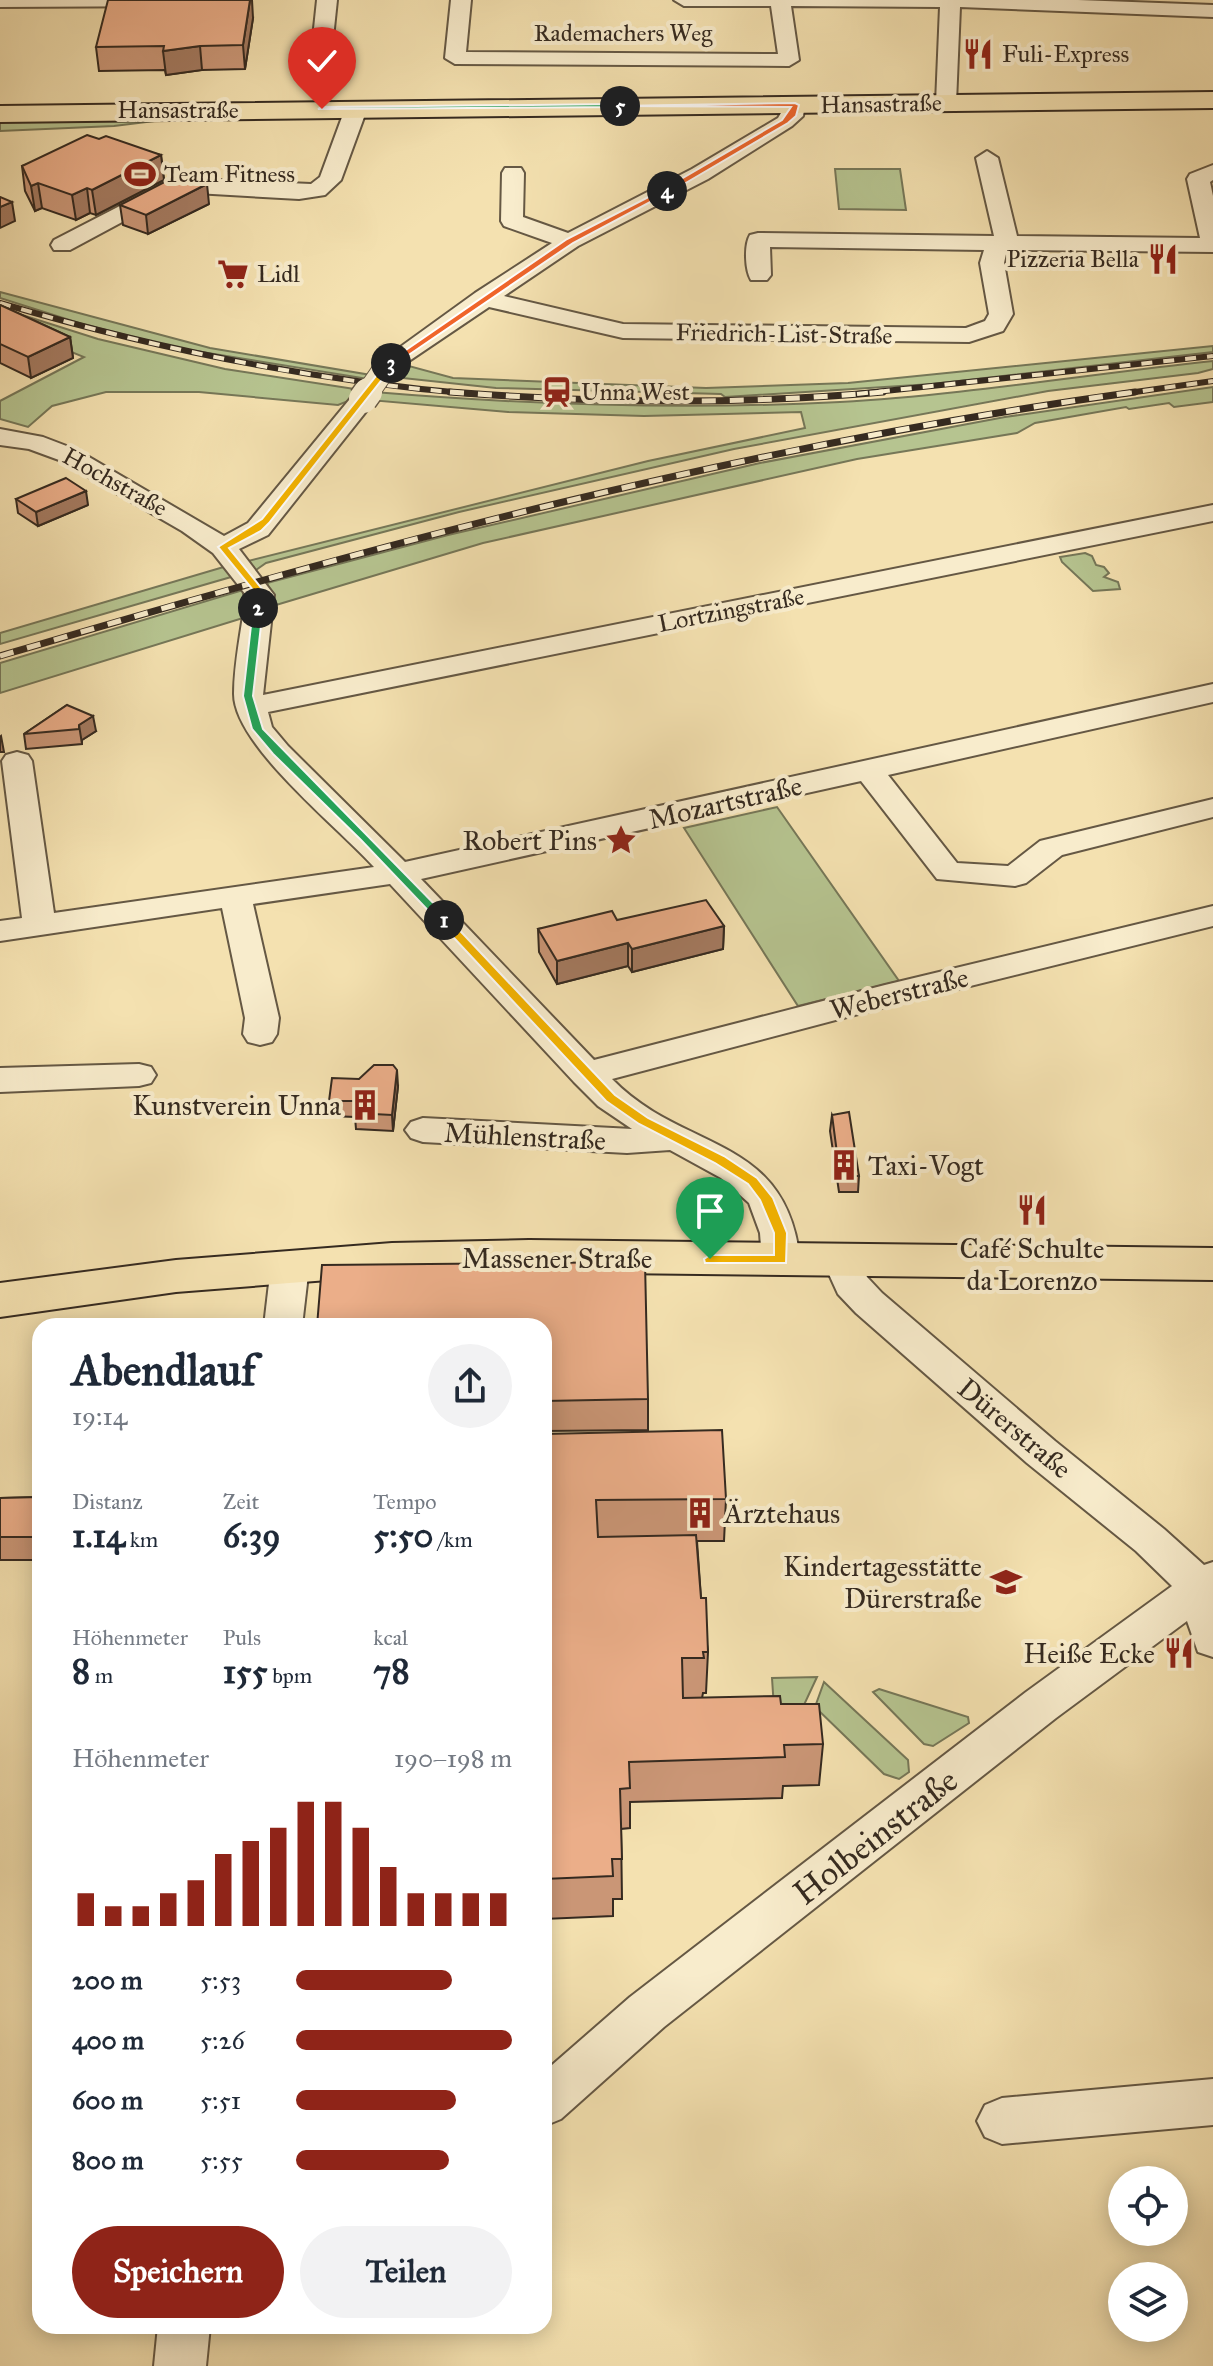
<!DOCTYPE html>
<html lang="de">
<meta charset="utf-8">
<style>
:root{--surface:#fff;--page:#f2f2f3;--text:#1f2937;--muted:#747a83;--accent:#8f2418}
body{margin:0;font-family:"IM FELL Great Primer",serif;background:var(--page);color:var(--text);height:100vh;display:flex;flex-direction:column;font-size:30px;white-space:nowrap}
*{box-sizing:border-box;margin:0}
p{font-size:26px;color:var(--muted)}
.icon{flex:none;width:44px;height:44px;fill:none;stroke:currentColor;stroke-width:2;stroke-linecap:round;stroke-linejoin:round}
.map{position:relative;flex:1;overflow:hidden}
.drawer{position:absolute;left:32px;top:1318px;width:520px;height:1016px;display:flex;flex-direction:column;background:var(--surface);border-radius:24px;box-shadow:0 4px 20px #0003}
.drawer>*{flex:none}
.controls{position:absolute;left:1108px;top:2166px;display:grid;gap:16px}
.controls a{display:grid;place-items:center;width:80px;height:80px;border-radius:50%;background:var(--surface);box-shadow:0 4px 20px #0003;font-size:40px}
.pin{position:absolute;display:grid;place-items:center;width:68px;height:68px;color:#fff;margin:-82px -34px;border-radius:50% 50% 50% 0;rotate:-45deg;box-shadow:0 0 8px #0007}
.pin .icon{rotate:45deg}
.km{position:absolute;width:40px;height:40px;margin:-20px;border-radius:50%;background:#222;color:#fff;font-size:22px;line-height:40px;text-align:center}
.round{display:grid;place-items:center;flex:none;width:84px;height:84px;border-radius:42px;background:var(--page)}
.head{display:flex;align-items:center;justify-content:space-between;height:136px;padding:0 40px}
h1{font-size:44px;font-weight:700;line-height:60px}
.metrics{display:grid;grid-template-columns:repeat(3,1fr);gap:12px;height:136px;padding:8px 40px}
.metrics div{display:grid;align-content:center}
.metrics b{font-size:34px;font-weight:700}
.metrics small{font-size:22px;font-weight:400}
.metrics p{font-size:22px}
.chart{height:224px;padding:16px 40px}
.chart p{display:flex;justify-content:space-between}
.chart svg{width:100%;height:144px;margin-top:8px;stroke:var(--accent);stroke-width:6}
.action{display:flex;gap:16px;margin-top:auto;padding:16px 40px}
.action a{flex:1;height:92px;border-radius:48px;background:var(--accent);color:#fff;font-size:32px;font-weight:700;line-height:92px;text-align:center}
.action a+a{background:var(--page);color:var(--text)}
ul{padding:0 40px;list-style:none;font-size:26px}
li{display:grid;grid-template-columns:128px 96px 1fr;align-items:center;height:60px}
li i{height:20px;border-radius:10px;background:var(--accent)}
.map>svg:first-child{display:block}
.green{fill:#b6c490;stroke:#767758;stroke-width:2}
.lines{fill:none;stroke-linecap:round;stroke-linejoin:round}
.minor-casing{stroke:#655844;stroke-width:4}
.major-casing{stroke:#352a20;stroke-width:4}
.minor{fill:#f8eccc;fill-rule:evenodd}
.major{fill:#f4e1b0;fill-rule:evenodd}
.rail-far1-casing{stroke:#352a20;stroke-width:6}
.rail-casing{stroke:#352a20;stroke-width:7}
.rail-far1{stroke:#f8eccc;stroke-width:4;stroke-dasharray:11;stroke-linecap:butt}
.rail{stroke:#f8eccc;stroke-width:5;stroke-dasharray:14;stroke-linecap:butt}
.minor-bridge-far1-casing{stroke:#655844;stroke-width:24;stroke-linecap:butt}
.minor-bridge-casing{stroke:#655844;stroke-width:31;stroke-linecap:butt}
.minor-bridge-far1{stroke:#f8eccc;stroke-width:22}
.minor-bridge{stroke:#f8eccc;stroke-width:28}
.wall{fill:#ca9676;stroke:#352a20;stroke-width:2}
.shaded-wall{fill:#a47a60;stroke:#352a20;stroke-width:2}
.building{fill:#ebae89;stroke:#352a20;stroke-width:2}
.split-1{fill:#f5b400;stroke:#fff;stroke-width:2}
.split-2{fill:#22a559;stroke:#fff;stroke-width:2}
.split-3{fill:#f5b400;stroke:#fff;stroke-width:2}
.split-4{fill:#f0652b;stroke:#fff;stroke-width:2}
.split-5{fill:#f0652b;stroke:#fff;stroke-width:2}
.split-6{fill:#22a559;stroke:#fff;stroke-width:2}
.labels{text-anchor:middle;stroke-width:8;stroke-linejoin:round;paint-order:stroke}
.far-street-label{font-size:24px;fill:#352a20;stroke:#f8eccc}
.far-poi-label{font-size:24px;fill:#352a20;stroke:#f8eccc;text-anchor:start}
.street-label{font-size:28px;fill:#352a20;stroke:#f8eccc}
.poi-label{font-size:28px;fill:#352a20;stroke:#f8eccc;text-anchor:end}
.near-street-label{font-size:34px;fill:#352a20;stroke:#f8eccc}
</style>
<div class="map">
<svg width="1213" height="2366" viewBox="0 0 1213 2366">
<rect width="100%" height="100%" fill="#f4e1b0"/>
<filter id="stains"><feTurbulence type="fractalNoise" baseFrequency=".0025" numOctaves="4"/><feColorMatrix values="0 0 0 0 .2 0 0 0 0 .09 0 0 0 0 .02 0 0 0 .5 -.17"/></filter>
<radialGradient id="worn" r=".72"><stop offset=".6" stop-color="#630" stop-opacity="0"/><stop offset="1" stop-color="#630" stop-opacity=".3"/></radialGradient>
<!-- green -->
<g class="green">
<path d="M187 117 114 126 0 131V120Z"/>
<path d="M835 169H900L906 210 839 209Z"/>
<path d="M0 292 210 348 371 375 368 379 177 348 82 324 0 298Z"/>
<path d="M0 308 98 339 225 369 361 390 356 398 338 405 199 392H106L52 406 28 427 0 419V401L84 357 0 323Z"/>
<path d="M1213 346V352L932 384 725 397 721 394 496 388 384 376 398 363 453 378 706 388 848 383Z"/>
<path d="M1213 361V369L1198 373 1048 391 734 449 459 512 266 563 256 570 248 561 648 461 805 428 801 412 644 416 508 412 369 400 374 392C530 405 684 410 840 402 962 395 1090 374 1213 361Z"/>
<path d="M1213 387V402L1174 407 1169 403 1129 409 1126 407 1035 423 1017 433 857 459 483 543 276 605 267 583 448 535 760 463 1005 417Z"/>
<path d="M1085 553 1092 556 1096 565 1104 567 1109 573 1104 577 1118 582 1120 589 1093 591 1062 562 1060 557Z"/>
<path d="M227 566 231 577 0 644V633Z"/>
<path d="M243 590V618L0 693V663Z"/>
<path d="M777 807 899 981 798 1006 684 828Z"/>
<path d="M817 1677 803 1707 774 1708 772 1678Z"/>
<path d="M824 1682 908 1760 909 1772 899 1779 884 1774 815 1707Z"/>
<path d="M879 1689 968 1717 969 1723 933 1746 924 1744 873 1692Z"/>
</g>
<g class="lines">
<defs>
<g id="minor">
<path d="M0 0H195L185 6 0 7Z"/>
<path d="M317 0H337L331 57 321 63 311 57Z"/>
<path d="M451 0H471L466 52 778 54 771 6H684L674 0H1078L1213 5V17L960 7 956 103 946 109 936 103 940 7 791 6 799 60 789 66 455 64 445 58Z"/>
<path d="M795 99 805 105 803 116 792 126 708 179 578 246 504 296 623 324 966 328 985 321 989 314 980 263 984 250 770 247 771 275 767 280H751C745 270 744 245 750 235L758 233 994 236 976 158 987 151 998 158 1017 236 1200 238 1187 179 1190 174 1213 165V180L1210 182 1213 196V252L1012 250 1006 254 1004 263 1013 314 1003 331 969 342 623 338 489 307 406 363H388L385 358 475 293 552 243 504 226 501 221 502 173 505 168H521L524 173 523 217 568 233 692 169 778 118 788 101Z"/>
<path d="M356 103 367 109 341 180 325 195 299 199 178 192 70 250H54L51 245 54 240 174 178 311 184 320 177 345 109Z"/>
<path d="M363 391 372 394 376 399 372 404 268 535 239 549 274 595 263 695 1213 505V521L268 712 272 727 288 746 405 862 1213 684V702L888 775 957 863 1008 866 1040 841 1213 799V817L1062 855 1026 883 1015 886 937 879 861 781 421 879 594 1060 885 985 1213 906V926L885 1007 612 1079C683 1153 786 1133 800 1260L794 1269 781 1273 768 1269 762 1260 760 1233 749 1203 721 1178 670 1150 627 1153 423 1142 411 1138 405 1130 411 1122 423 1118 632 1129 598 1106 574 1082 390 884 253 904 279 1018 277 1034 272 1042 260 1045 248 1042 243 1034 245 1018 222 908 0 941V921L22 918 2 761 6 755 17 752 28 755 32 761 54 913 374 867C338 827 234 745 234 694 234 662 242 627 246 595L213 553 182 531 59 460 29 449 0 445V429L43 437 77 450 224 536 248 523 354 394Z"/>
<path d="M139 1064 151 1067 156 1075 151 1083 139 1086 0 1092V1068Z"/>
<path d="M842 1248 855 1252 867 1277 882 1293 1055 1441 1164 1529 1204 1565 1213 1562V1657L1198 1652 1187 1621 1056 1718 664 2027 561 2119 544 2126V2072L630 1997 1026 1692 1172 1586 1136 1551 1027 1463 856 1313 838 1294 823 1261 829 1252Z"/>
<path d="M290 1253 303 1257 309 1266 302 1326H264L271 1266 277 1257Z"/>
<path d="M1213 2079V2125L1002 2144 985 2137 977 2121 985 2105 1002 2098Z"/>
<path d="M158 2326H210L206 2366H154Z"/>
</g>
<g id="major">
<path d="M1213 92V108L0 122V106Z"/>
<path d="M529 1240 1213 1248V1280L529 1272 392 1275 176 1292 0 1317V1283L176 1260 392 1243Z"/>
</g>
</defs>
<!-- minor casing -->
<use href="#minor" class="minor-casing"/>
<!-- major casing -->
<use href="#major" class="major-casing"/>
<!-- minor -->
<use href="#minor" class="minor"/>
<!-- major -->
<use href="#major" class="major"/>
<defs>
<g id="rail-far1">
<path d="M0 303C156 349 312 381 474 394"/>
<path d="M857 394 1213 356"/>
<path d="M1121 394 1213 381"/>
</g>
<g id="rail">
<path d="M450 392C593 403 739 405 883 392"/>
<path d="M0 656C377 544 744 446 1135 392"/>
</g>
</defs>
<!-- rail-far1 casing -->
<use href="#rail-far1" class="rail-far1-casing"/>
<!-- rail casing -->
<use href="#rail" class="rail-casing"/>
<!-- rail-far1 -->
<use href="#rail-far1" class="rail-far1"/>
<!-- rail -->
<use href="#rail" class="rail"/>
<defs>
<path id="minor-bridge-far1" d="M367 394 385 368 397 358"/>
<path id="minor-bridge" d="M363 399 368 392"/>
</defs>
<!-- minor-bridge-far1 casing -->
<use href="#minor-bridge-far1" class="minor-bridge-far1-casing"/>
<!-- minor-bridge casing -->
<use href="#minor-bridge" class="minor-bridge-casing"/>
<!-- minor-bridge-far1 -->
<use href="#minor-bridge-far1" class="minor-bridge-far1"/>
<!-- minor-bridge -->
<use href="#minor-bridge" class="minor-bridge"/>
</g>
<!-- wall -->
<g class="wall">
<path d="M253 18 245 69 202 70 166 75 165 70 99 71 96 47Z"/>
<path d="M99 139 161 155 164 180 96 215 90 213 76 220 42 208 35 211 25 191 22 166Z"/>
<path d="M209 204 148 234 123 225 120 205Z"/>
<path d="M0 305 70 337 73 358 31 378 0 363Z"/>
<path d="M16 499 88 505 38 526 18 513Z"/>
<path d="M67 705 96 731 82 740V744L26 749 24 734Z"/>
<path d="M617 920 724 926 723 949 632 972 628 966 557 984 539 952 538 929Z"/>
<path d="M398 1086 393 1131 356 1129 355 1117 331 1116 329 1101Z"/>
<path d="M832 1115 859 1176 858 1192H839L830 1131Z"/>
<path d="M544 1326 648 1399V1430L544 1431Z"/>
<path d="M544 1434 726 1499 724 1541H697L701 1598 708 1652 706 1693H703L702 1698 781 1704 823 1744 819 1785 783 1786 782 1798 630 1802V1828L621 1829 622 1899H613V1916L544 1919Z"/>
<path d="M40 1497V1560H0V1498Z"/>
</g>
<!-- shaded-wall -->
<g class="shaded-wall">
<path d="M250 0H252L253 18 245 69 243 45Z"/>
<path d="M200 46 202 70 166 75 163 51Z"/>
<path d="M161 155 164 180 96 215 92 190Z"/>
<path d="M38 183 42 208 35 211 31 186Z"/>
<path d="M207 184 209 204 148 234 146 215Z"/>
<path d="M87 188 90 213 76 220 72 195Z"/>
<path d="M12 202 15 221 0 228V207Z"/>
<path d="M70 337 73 358 31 378 28 357Z"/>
<path d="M86 491 88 505 38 526 36 512Z"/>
<path d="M93 716 96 731 82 740V744L79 725Z"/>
<path d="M1 736 4 752H0V737Z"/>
<path d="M724 926 723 949 632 972V949Z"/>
<path d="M628 943V966L557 984V961Z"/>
<path d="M397 1070 398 1086 393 1131 392 1115Z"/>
</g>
<!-- building -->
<g class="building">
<path d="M108 0H250L243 45 200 46 163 51 164 46 96 47Z"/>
<path d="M87 135 99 139 106 136 161 155 92 190 87 188 72 195 38 183 31 186 22 166Z"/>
<path d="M176 176 207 184 146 215 120 205Z"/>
<path d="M0 197 12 202 0 207Z"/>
<path d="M0 305 70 337 28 357 0 344Z"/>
<path d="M66 478 86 491 36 512 16 499Z"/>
<path d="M67 705 93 716 79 725V729L24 734Z"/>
<path d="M706 900 724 926 632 949 628 943 557 961 538 929 612 911 617 920Z"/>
<path d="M374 1065H393L397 1070 392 1115 354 1113 355 1101H329L332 1078 359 1079Z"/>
<path d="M849 1112 859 1176H840L832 1115Z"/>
<path d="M645 1262 648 1399 544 1401V1326H317L322 1265Z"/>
<path d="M722 1430 726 1499 596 1500 598 1537 696 1535 701 1598H706L708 1652H703L704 1658H682L683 1698 780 1696 781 1704H819L823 1744 784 1745 785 1757 629 1762 630 1788 620 1789 622 1859H612L613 1876 544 1879V1434Z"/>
<path d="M40 1497V1537H0V1498Z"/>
</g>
<!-- split-1 -->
<path class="split-1" d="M440 918H448L615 1095 648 1118 724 1156 757 1178 773 1198 787 1233 786 1263H705L704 1259 710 1255H774V1233L760 1200 748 1184 715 1163 639 1124 606 1101 440 923Z"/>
<!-- split-2 -->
<path class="split-2" d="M258 605 263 608 253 696 263 729 448 918V923H440L361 840 273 754 252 729 243 696 253 608Z"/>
<!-- split-3 -->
<path class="split-3" d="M388 361 395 363 269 523 261 531 229 548 263 590V608L255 610 253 590 218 547 262 519Z"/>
<!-- split-4 -->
<path class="split-4" d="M664 189 671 191 573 243 394 365 387 363 567 239Z"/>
<!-- split-5 -->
<path class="split-5" d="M795 103 799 105 796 116 788 123 667 194 664 189 782 120 791 107 617 106Z"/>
<!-- split-6 -->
<path class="split-6" d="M620 104 623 107 318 109 322 107Z"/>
<!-- icons -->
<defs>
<symbol id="restaurant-bare" viewBox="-9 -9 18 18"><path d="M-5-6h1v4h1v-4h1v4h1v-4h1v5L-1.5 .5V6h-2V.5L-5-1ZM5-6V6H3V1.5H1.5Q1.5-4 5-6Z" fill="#8f2418" stroke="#f8eccc" stroke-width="2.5" paint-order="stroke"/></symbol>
<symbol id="stadium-bare" viewBox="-9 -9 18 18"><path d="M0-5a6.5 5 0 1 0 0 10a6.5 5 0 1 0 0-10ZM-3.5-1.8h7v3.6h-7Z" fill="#8f2418" stroke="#f8eccc" stroke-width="2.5" paint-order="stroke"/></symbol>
<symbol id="supermarket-bare" viewBox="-9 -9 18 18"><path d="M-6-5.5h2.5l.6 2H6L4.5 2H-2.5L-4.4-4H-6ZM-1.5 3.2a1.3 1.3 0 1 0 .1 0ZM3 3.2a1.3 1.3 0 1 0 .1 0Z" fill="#8f2418" stroke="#f8eccc" stroke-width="2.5" paint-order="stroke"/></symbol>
<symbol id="station-bare" viewBox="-9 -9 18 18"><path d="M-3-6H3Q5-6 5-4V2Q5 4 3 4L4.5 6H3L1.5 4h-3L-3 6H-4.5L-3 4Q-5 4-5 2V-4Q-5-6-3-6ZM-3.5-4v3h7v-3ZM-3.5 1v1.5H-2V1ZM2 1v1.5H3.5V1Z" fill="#8f2418" stroke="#f8eccc" stroke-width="2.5" paint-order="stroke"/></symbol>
<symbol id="sight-bare" viewBox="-9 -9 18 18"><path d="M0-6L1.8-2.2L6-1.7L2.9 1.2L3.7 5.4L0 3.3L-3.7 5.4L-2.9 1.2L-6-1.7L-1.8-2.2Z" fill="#8f2418" stroke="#f8eccc" stroke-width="2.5" paint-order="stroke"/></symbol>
<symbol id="building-bare" viewBox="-9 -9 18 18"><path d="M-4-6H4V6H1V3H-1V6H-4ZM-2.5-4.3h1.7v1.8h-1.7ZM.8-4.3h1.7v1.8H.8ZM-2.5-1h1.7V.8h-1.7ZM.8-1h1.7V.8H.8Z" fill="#8f2418" stroke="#f8eccc" stroke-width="2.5" paint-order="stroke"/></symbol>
<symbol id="school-bare" viewBox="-9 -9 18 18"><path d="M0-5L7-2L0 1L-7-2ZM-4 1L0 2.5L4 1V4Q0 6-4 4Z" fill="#8f2418" stroke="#f8eccc" stroke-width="2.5" paint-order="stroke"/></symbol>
</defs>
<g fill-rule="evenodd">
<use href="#restaurant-bare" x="956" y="32" width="44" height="44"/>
<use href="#stadium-bare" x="118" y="152" width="44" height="44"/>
<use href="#restaurant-bare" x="1141" y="237" width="44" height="44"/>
<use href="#supermarket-bare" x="211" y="252" width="44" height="44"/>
<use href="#station-bare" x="535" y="370" width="44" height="44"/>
<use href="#sight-bare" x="599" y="818" width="44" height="44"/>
<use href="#building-bare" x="343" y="1083" width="44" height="44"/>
<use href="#building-bare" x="822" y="1143" width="44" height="44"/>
<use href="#restaurant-bare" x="1010" y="1188" width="44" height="44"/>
<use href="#building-bare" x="678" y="1491" width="44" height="44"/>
<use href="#school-bare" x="984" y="1560" width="44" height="44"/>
<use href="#restaurant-bare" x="1157" y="1631" width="44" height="44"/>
</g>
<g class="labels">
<!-- far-street labels -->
<g class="far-street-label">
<text x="623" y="41">Rademachers Weg</text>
<text transform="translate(881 104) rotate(-1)" y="8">Hansastraße</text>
<text x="178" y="118">Hansastraße</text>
<text transform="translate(784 334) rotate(1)" y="8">Friedrich-List-Straße</text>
<text transform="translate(115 482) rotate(29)" y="8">Hochstraße</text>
<text transform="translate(731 610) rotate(-11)" y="8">Lortzingstraße</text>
</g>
<!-- far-poi labels -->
<g class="far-poi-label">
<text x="1002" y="62">Fuli-Express</text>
<text x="164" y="182">Team Fitness</text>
<text x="1139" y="267" text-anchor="end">Pizzeria Bella</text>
<text x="257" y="282">Lidl</text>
<text x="581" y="400">Unna West</text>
</g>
<!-- street labels -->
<g class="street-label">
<text transform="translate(725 802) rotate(-13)" y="10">Mozartstraße</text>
<text transform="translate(899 993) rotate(-14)" y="10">Weberstraße</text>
<text transform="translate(525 1136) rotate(3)" y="10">Mühlenstraße</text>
<text x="557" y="1268">Massener Straße</text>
<text transform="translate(1015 1428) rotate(40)" y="10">Dürerstraße</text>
</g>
<!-- poi labels -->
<g class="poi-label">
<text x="597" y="850">Robert Pins</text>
<text x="341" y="1115">Kunstverein Unna</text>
<text x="868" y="1175" text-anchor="start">Taxi-Vogt</text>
<text x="1032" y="1258" text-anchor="middle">Café Schulte<tspan x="1032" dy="32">da Lorenzo</tspan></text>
<text x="724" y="1523" text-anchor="start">Ärztehaus</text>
<text x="982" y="1576">Kindertagesstätte<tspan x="982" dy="32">Dürerstraße</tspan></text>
<text x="1155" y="1663">Heiße Ecke</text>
</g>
<!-- near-street labels -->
<g class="near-street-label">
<text transform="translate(875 1836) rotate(-38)" y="12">Holbeinstraße</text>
</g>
</g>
<rect width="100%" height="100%" filter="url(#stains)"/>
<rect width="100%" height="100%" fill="url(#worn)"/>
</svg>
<div class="controls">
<a><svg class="icon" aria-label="locate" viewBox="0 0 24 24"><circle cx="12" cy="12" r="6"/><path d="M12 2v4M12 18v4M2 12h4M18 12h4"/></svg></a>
<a><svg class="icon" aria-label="layers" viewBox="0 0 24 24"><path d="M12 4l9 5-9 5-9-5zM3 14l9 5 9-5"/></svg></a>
</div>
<div class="pin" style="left:710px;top:1259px;background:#1e9e55"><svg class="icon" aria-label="arrive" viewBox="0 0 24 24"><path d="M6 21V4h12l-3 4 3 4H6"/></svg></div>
<div class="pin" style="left:322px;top:109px;background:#d93025"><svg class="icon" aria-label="check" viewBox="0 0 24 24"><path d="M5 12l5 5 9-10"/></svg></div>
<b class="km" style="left:444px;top:920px">1</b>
<b class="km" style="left:258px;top:608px">2</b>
<b class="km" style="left:391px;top:363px">3</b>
<b class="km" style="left:667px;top:191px">4</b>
<b class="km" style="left:620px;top:106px">5</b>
<section class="drawer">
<div class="head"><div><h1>Abendlauf</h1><p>19:14</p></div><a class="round"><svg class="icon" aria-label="share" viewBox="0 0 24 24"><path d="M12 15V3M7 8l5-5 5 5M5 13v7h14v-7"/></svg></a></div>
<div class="metrics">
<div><p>Distanz</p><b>1.14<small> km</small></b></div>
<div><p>Zeit</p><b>6:39</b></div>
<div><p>Tempo</p><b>5:50<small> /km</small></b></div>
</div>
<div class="metrics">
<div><p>Höhenmeter</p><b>8<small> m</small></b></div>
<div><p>Puls</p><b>155<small> bpm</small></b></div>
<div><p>kcal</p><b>78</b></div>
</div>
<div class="chart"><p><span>Höhenmeter</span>190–198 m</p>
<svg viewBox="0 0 160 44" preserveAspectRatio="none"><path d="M5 44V34M15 44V38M25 44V38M35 44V34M45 44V30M55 44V22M65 44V18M75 44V14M85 44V6M95 44V6M105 44V14M115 44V26M125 44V34M135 44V34M145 44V34M155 44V34"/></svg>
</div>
<ul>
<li><b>200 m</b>5:53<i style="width:72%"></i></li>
<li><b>400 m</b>5:26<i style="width:100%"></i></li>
<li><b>600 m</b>5:51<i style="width:74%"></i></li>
<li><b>800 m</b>5:55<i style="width:71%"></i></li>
</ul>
<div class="action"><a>Speichern</a><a>Teilen</a></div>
</section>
</div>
